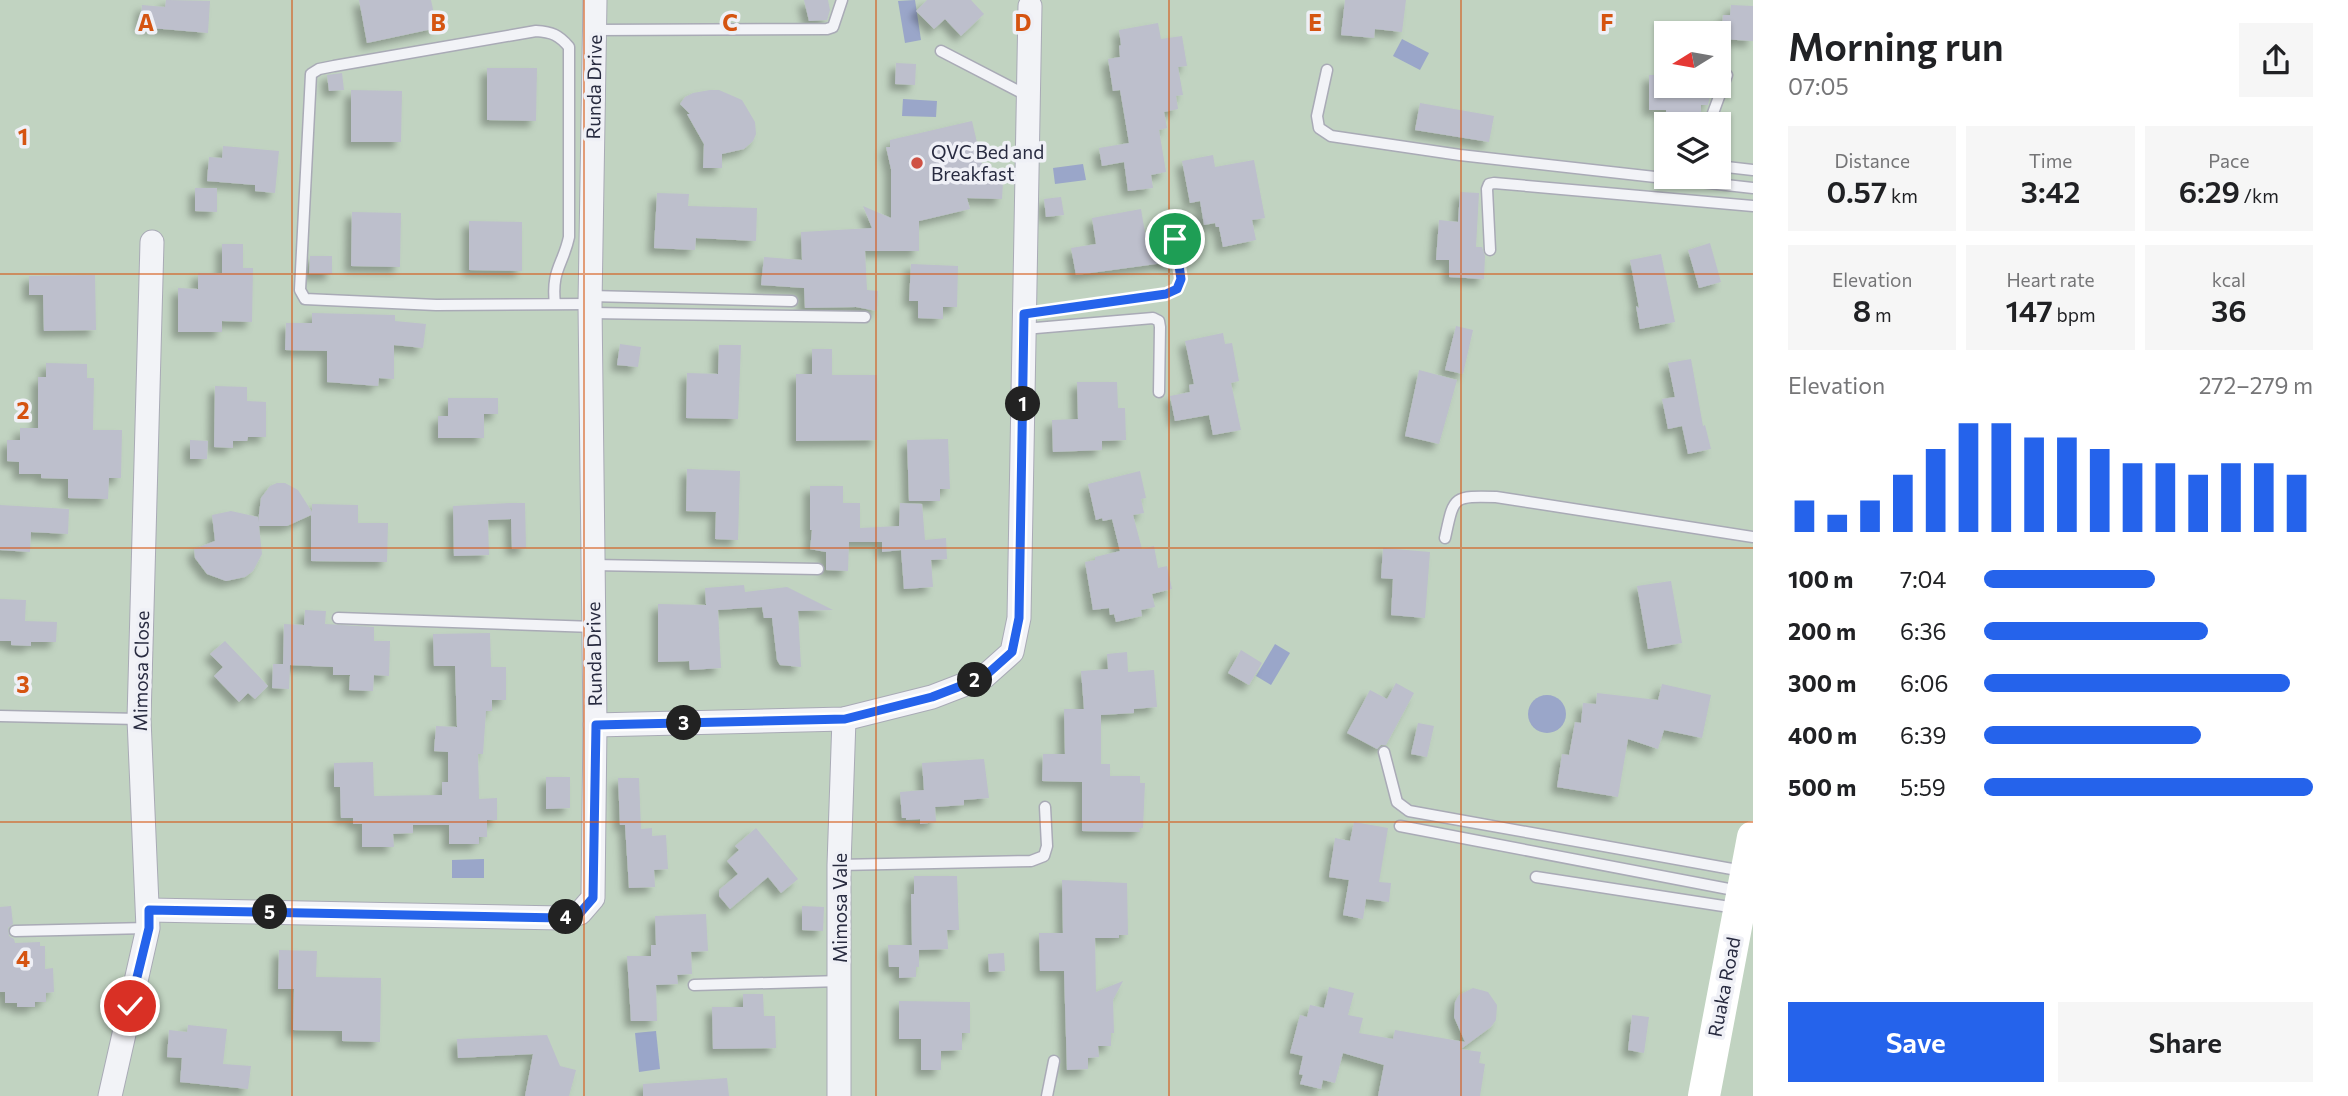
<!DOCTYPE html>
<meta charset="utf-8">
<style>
:root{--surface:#fff;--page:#f6f6f6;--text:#202124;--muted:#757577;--accent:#2563eb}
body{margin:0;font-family:Commissioner,sans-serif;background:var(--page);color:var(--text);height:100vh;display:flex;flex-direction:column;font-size:26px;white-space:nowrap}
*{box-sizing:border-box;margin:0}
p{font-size:23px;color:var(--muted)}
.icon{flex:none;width:38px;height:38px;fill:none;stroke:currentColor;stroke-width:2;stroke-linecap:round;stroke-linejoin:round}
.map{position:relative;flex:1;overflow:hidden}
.drawer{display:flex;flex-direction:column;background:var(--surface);width:595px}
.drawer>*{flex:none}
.needle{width:46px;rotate:259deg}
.tools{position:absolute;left:1654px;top:21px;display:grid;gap:14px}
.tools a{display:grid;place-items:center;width:77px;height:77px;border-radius:0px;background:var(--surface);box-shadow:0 2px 5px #0004;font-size:35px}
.pin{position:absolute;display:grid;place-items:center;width:60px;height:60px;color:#fff;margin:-30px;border:4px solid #fff;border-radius:50%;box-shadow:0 2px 7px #0007}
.km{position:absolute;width:35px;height:35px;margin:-18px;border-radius:50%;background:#222;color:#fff;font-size:19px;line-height:35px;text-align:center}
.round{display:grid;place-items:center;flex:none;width:74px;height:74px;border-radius:0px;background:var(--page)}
.head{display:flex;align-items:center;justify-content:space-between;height:119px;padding:0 35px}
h1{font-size:38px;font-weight:600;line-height:52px}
.stats{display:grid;grid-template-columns:repeat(3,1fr);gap:10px;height:119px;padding:7px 35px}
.stats div{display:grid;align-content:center;border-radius:0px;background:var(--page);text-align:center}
.stats b{font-size:30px;font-weight:600}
.stats small{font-size:19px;font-weight:400}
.stats p{font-size:19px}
.chart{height:196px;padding:14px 35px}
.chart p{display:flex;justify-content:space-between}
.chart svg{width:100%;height:126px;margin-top:7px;stroke:var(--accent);stroke-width:6}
.primary-button{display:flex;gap:14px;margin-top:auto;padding:14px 35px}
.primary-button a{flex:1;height:80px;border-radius:0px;background:var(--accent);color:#fff;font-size:28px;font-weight:600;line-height:80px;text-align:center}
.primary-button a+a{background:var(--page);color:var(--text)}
ul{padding:0 35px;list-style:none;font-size:23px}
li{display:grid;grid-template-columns:112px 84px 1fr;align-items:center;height:52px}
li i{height:18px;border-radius:9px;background:var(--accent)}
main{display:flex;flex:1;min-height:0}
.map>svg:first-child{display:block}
.green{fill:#c1d3c1;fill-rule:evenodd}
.water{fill:#9aa6c9}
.building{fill:#bdbfcc;filter:url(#shadow)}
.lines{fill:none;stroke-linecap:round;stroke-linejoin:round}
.lane-casing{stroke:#a9aab6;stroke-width:13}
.street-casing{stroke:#a9aab6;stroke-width:25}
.lane{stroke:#f2f3f7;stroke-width:10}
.street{stroke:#f2f3f7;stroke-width:23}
.secondary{stroke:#fff;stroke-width:32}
.route-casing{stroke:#fff;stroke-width:14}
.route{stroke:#2563eb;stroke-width:9}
.grid{fill:none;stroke:#d55411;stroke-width:2;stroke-opacity:0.55}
.poi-dot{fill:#cf5144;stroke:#eff0f6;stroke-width:2.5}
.labels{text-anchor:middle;stroke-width:7;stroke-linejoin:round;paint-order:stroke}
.street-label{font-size:19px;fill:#282b40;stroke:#eff0f6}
.poi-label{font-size:19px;fill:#282b40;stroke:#eff0f6;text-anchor:start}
.grid-label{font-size:23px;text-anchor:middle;font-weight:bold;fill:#d55411;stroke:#eff0f6;stroke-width:7;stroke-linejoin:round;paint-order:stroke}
</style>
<main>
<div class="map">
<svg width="1753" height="1096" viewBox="0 0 1753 1096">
<defs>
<filter id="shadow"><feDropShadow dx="-6" dy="6" stdDeviation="3.5" flood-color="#0004"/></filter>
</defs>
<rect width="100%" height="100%" fill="#e0e1e9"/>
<!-- green -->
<path class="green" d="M0 0H1753V1096H0ZM1666 33H1718V86H1666ZM1666 124H1718V177H1666Z"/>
<!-- water -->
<g class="water">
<path d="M915 0 921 40 905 43 898 1Z"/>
<path d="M1402 39 1429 53 1420 70 1393 56Z"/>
<path d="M903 99 937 101 936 117 902 116Z"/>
<path d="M1083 164 1086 180 1055 184 1053 168Z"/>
<path d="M1275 644 1290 653 1271 685 1256 676Z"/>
<circle cx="1547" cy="714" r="19"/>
<path d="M484 859V878H452V860Z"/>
<path d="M656 1031 660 1069 639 1072 635 1033Z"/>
</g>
<!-- building -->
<g class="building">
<path d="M166 0 210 1 208 33 140 27 142 5 165 7Z"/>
<path d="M359 0H431L437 28 367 43Z"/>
<path d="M804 0H828L830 10 827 20 809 21Z"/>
<path d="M927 0H971L984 14 961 36 945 19 934 29 916 11Z"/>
<path d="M1345 0H1406L1402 32 1375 29 1374 38 1341 35Z"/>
<path d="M1731 5 1753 6V41L1721 39 1723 15H1730Z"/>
<path d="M1158 23 1161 39 1182 36 1187 66 1178 67 1183 95 1176 96 1178 109 1164 112 1167 128 1159 130 1166 172 1151 175 1153 188 1128 191 1124 162 1102 166 1099 148 1129 143 1120 90 1113 91 1108 59 1120 57 1119 46 1121 45 1119 30Z"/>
<path d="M896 63 916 64 915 85 895 84Z"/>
<path d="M487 68H537L536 121 487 120Z"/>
<path d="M342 73 344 90 329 91 327 75Z"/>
<path d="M1649 75H1666V86H1712L1708 105H1701V124H1666V110H1649Z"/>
<path d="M351 90 402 91 401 142H351Z"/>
<path d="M710 90H719L742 100 755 122 756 134 753 141 744 149 722 154V168H703L704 144 687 114H690L680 104 685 97 693 93Z"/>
<path d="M1420 103 1494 116 1489 142 1415 130Z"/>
<path d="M972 121 986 181 1003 182 1002 199 967 198 970 209 919 221V251H865L867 290 878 291 877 311 856 307 805 308 804 288 761 285 764 257 802 260 801 232 872 228 863 206 891 218V169L886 147H890V140Z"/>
<path d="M223 146 279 151 275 193 255 191V185L207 181 209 157 222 158Z"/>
<path d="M1213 155 1215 167 1254 160 1265 218 1252 220 1256 240 1223 247 1219 227H1216L1215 223 1204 225 1200 201 1190 203 1182 161Z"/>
<path d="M195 188H217V212L195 211Z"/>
<path d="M1460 192 1479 193 1476 247H1482L1485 256 1484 279 1449 277V260H1436L1439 220 1458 222Z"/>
<path d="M657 193 689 194 688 206 757 208 756 241 696 238 695 250 654 248Z"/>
<path d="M1061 197 1064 215 1046 217 1044 199Z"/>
<path d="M1141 209 1145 233 1166 228 1171 262 1076 275 1071 248 1096 244 1092 218Z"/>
<path d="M352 212 401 213 400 267 351 266Z"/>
<path d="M469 221 522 222V271L469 270Z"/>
<path d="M1710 243 1721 282 1699 288 1688 250Z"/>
<path d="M222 244H243V268H253L252 322 222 321V332H178V288L198 289V273H222Z"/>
<path d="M1661 254 1675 322 1640 329 1636 306 1639 308 1630 260Z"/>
<path d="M310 256H332V274H309Z"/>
<path d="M911 264 958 266 957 307H943V319L918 318V301H909Z"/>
<path d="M95 275 96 330 44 331 43 295H29V276Z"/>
<path d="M312 313 395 315V321L426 324 423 348 394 345V379L379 378 378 386 327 382V351L285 350 286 323H312Z"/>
<path d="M1456 326 1473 330 1463 374 1445 370Z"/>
<path d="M1223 333 1225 344 1232 343 1239 381 1231 383 1241 430 1213 435 1209 415 1175 421 1170 396 1190 392 1189 385 1194 384 1185 341Z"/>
<path d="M620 344 641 347 638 367 617 365Z"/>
<path d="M719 345H741L738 419 686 418 687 373 718 374Z"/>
<path d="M812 349H832V375H877V440L796 441V374H812Z"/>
<path d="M1691 359 1703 426 1705 425 1711 449 1688 454 1682 426 1668 429 1662 399 1675 397 1668 363Z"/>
<path d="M46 363 87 364V378H94L93 430H122L121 478H109L108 499 68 498V479L41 478V474H19V462L7 461V440H20V428H38V377H46Z"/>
<path d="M1419 370 1457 380 1439 444 1405 436Z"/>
<path d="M1077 382H1117L1118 408H1125L1126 440 1102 441V450L1053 452 1052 420 1078 419Z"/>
<path d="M215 386 247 387V401L266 402V437H248L247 441H233V448L214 447Z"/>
<path d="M448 398H498V414H484V438H438V416H448Z"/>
<path d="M948 439 950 489H940V501H909L907 440Z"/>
<path d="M190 440 208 441 207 459H190Z"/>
<path d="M687 469 740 471 738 540 715 539 716 512 686 511Z"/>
<path d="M1140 471 1146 498 1141 499 1144 513 1133 515 1142 549 1154 546 1158 568 1167 566 1172 589 1152 594 1155 607 1141 610 1142 616 1116 622 1114 614 1110 615 1109 608 1093 610 1085 562 1095 560V557L1120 551 1112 519 1103 521 1102 518 1096 520 1088 484Z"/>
<path d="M277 483H285L298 490 312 512V504L358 505V523H388L387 562 311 561V515L287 526H259L262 554 253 571 245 577 226 581 207 574 195 558 194 549 215 541 212 515 231 511 258 517V522L261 498 270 486Z"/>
<path d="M810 486H843V503H860V528L899 526 900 503 922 504 925 540 946 538 947 559 931 560 933 587 904 589 901 550 882 552V542H849L848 571 826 570V552L810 549 812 530H810Z"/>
<path d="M510 503H525L526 548 512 549 511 519 488 520 489 555 454 556 453 506Z"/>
<path d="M0 505 69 509 68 534 31 532 30 552 0 550Z"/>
<path d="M1383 548 1430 552 1425 618 1391 615 1393 579 1381 578Z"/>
<path d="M1671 581 1682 643 1648 649 1637 586Z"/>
<path d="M744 585 745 592 787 587 833 610 798 611 801 667 780 665 777 660 772 618H764L762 607 718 610 721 668 690 670 689 661 658 662V604L706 605 705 588Z"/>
<path d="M0 599 26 600 25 621 57 622 56 642H31V646L11 645V641H0Z"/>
<path d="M305 610 326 611 325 624 374 627V641H390L389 676 374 675 373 691 349 690 350 675H333V667L290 665 289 689 272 688 273 664H283L284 624 304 625Z"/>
<path d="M490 633 491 667H506V700H492V711H486L483 754H478L479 799 497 798V820H487V837H479V844H449V825H413V833L393 834 394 847H362V824H353V818H341L340 787H334V763L373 762 374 796 442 795V782H448V752L434 751 436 726 457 727 455 666H434L433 634Z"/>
<path d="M225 641 268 686 255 699 248 693 239 702 214 676 223 667 210 654Z"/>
<path d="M1241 650 1262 663 1249 685 1228 673Z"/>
<path d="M1127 652 1128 672 1154 670 1157 707 1134 709V713L1101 715V764H1110V776H1140V783H1145L1143 828H1139L1140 832 1082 831V782L1042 781 1043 754H1065L1064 709H1084L1081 671 1108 669 1107 654Z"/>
<path d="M1396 683 1414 693 1386 745H1381L1377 749 1347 733 1370 690 1387 699Z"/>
<path d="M1662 684 1711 695 1702 738 1664 730 1658 749 1628 739 1618 797 1557 787 1562 754 1569 755 1575 722 1581 723 1583 703 1596 704 1597 693 1658 700Z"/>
<path d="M1418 723 1434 726 1427 757 1411 754Z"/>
<path d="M984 759 989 798 964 800V805L935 807 936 822 920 824V819L906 820V818H902L900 792 924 790 922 763Z"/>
<path d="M546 777H570V808L546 809Z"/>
<path d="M618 778H639L641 829 652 828V836L666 835 668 869 654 870 655 887 629 888 625 825H620Z"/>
<path d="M1354 822 1388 828 1379 882 1391 883 1389 902 1366 899 1363 919 1343 915 1349 880 1329 877 1335 838 1350 841Z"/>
<path d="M756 828 798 879 781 893 768 877 730 909 719 896V890L738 874 727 861 739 850 735 846Z"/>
<path d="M914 876H957L959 930H947L948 949 919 950V967H916V977L899 978V967H889L888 945H912L911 894H914Z"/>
<path d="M1062 880 1127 883 1128 935H1119V938H1095L1096 992 1123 981 1113 1000 1114 1033H1111V1046H1098L1099 1057 1088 1058V1069L1067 1070 1064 971H1040L1039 933H1063Z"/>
<path d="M11 906 13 924 8 928 9 936 14 939 15 943 40 942V946H45V969L53 968 54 992 46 993V1002H35V1007H17V1003H5V992H0V907Z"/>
<path d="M802 906 824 907 823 931 802 930Z"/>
<path d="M706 914 708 951 691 952 692 974 677 975 678 984 656 985 657 1021H631L627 956H651V945H656L655 916Z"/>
<path d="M279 950 317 951 316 977 381 978 380 1042 342 1041V1031L293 1030 294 989H278Z"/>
<path d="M1004 953 1005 971 989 972 988 954Z"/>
<path d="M1329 987 1354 993 1348 1015 1363 1018 1359 1033 1393 1039 1395 1030 1465 1042 1454 1017 1455 1002 1459 995 1473 988 1488 992 1497 1005 1496 1020 1491 1027 1461 1049 1481 1052 1479 1063 1485 1064 1480 1096H1378L1384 1065 1343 1053 1335 1083 1323 1080 1321 1089 1300 1084 1303 1075 1299 1074 1303 1056 1290 1053 1300 1015 1307 1017 1310 1005 1324 1008Z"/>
<path d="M743 994H763L764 1016H775L776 1048 713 1049 712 1007H743Z"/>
<path d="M899 1001 970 1002V1033H962V1050L941 1051V1070H921V1039H899Z"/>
<path d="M1632 1015 1649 1017 1644 1053 1628 1050Z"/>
<path d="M188 1025 227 1029 223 1064 251 1066 248 1089 180 1082 182 1058 167 1057 169 1030 187 1032Z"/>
<path d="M547 1035 560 1066 576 1070 569 1096H525L533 1054 458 1058 457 1039Z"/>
<path d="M727 1078 729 1096H643V1084Z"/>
</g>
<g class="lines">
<defs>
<g id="lane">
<path d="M595 30 827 29 833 27 842 0"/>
<path d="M941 51 1028 96"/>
<path d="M1327 70 1317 116 1319 128 1331 136 1460 155 1753 188"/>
<path d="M1709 124 1727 75"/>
<path d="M1718 166 1753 170"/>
<path d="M1490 250 1487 189 1489 184 1494 183 1753 206"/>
<path d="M590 296 792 301"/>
<path d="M555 304C551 270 563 265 569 237V47C559 35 552 32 536 31L334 66 319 69 311 74 300 290 305 299 436 305 590 304"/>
<path d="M590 313 865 317"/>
<path d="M1024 314 1166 294 1177 289 1181 279 1175 239"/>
<path d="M1024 329 1153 318 1159 321 1160 327 1159 392"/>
<path d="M1445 538C1454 496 1452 496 1496 497L1753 537"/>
<path d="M593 565 818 569"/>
<path d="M338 618 594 627"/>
<path d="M0 716 139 719"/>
<path d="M1384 752 1397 802 1409 811 1743 871"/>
<path d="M1400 826 1739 891"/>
<path d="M839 865 1031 861 1044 856 1047 846 1045 807"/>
<path d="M1536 877 1736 908"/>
<path d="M15 931 148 928"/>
<path d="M694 985 841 981"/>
<path d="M1047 1096 1054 1061"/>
</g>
<g id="street">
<path d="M595 725 844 719 932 697 984 677 1012 652 1019 618 1030 6"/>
<path d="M149 910 562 918 580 913 593 898 595 725 590 304 595 0"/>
<path d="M110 1096 148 928 139 719 152 242"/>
<path d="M839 1096V865L844 719"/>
</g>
</defs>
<!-- lane casing -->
<use href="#lane" class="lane-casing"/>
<!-- street casing -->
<use href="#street" class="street-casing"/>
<!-- lane -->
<use href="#lane" class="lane"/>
<!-- street -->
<use href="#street" class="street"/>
<!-- secondary -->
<path class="secondary" d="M1704 1096 1753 837"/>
</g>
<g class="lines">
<defs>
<path id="route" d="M130 1006 149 928V910L562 918 580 913 593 898 596 725 845 719 932 697 984 677 1012 652 1019 618 1024 314 1166 294 1177 289 1181 279 1175 239"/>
</defs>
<!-- route casing -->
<use href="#route" class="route-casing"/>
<!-- route -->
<use href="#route" class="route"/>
</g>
<!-- grid -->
<path class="grid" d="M292 0V1096M584 0V1096M876 0V1096M1169 0V1096M1461 0V1096M0 274H1753M0 548H1753M0 822H1753"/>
<!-- markers -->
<circle class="poi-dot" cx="917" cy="163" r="7"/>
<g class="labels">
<!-- street labels -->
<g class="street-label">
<text transform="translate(594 87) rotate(-89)" y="7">Runda Drive</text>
<text transform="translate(594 654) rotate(-91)" y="7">Runda Drive</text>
<text transform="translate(141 671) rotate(-89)" y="7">Mimosa Close</text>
<text transform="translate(840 908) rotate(-90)" y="7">Mimosa Vale</text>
<text transform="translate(1724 987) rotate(-79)" y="7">Ruaka Road</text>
</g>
<!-- poi labels -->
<g class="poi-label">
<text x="931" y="159">QVC Bed and<tspan x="931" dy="22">Breakfast</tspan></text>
</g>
</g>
<g class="grid-label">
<text x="146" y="31">A</text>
<text x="438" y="31">B</text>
<text x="730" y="31">C</text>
<text x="1023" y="31">D</text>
<text x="1315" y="31">E</text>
<text x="1607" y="31">F</text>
<text x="23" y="145">1</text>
<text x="23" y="419">2</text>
<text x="23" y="693">3</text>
<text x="23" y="967">4</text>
</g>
</svg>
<div class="tools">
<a><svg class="needle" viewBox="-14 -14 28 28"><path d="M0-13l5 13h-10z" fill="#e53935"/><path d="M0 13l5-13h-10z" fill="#757577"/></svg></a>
<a><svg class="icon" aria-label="layers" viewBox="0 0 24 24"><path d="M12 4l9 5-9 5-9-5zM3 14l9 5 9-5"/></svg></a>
</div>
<div class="pin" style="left:1175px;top:239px;background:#1e9e55"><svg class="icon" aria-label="arrive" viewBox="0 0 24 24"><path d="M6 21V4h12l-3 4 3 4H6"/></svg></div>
<div class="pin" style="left:130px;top:1006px;background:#d93025"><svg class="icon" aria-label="check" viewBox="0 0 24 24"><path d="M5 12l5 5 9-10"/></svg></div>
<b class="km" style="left:1023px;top:404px">1</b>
<b class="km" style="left:975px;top:680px">2</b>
<b class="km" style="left:684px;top:723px">3</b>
<b class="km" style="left:566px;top:917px">4</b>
<b class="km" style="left:270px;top:912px">5</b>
</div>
<section class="drawer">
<div class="head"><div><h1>Morning run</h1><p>07:05</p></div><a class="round"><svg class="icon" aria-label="share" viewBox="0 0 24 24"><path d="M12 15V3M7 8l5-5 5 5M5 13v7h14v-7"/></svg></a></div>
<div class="stats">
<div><p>Distance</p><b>0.57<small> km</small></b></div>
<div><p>Time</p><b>3:42</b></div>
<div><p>Pace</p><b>6:29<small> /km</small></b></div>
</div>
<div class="stats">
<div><p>Elevation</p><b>8<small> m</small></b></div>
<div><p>Heart rate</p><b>147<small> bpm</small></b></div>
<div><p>kcal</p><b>36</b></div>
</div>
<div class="chart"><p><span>Elevation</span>272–279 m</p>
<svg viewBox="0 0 160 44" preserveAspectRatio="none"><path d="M5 44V33M15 44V38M25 44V33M35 44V24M45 44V15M55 44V6M65 44V6M75 44V11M85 44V11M95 44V15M105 44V20M115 44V20M125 44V24M135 44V20M145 44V20M155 44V24"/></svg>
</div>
<ul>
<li><b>100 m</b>7:04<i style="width:52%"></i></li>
<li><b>200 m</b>6:36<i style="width:68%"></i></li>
<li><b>300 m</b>6:06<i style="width:93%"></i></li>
<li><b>400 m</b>6:39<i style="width:66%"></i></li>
<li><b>500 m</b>5:59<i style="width:100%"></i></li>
</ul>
<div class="primary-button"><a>Save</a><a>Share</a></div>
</section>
</main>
